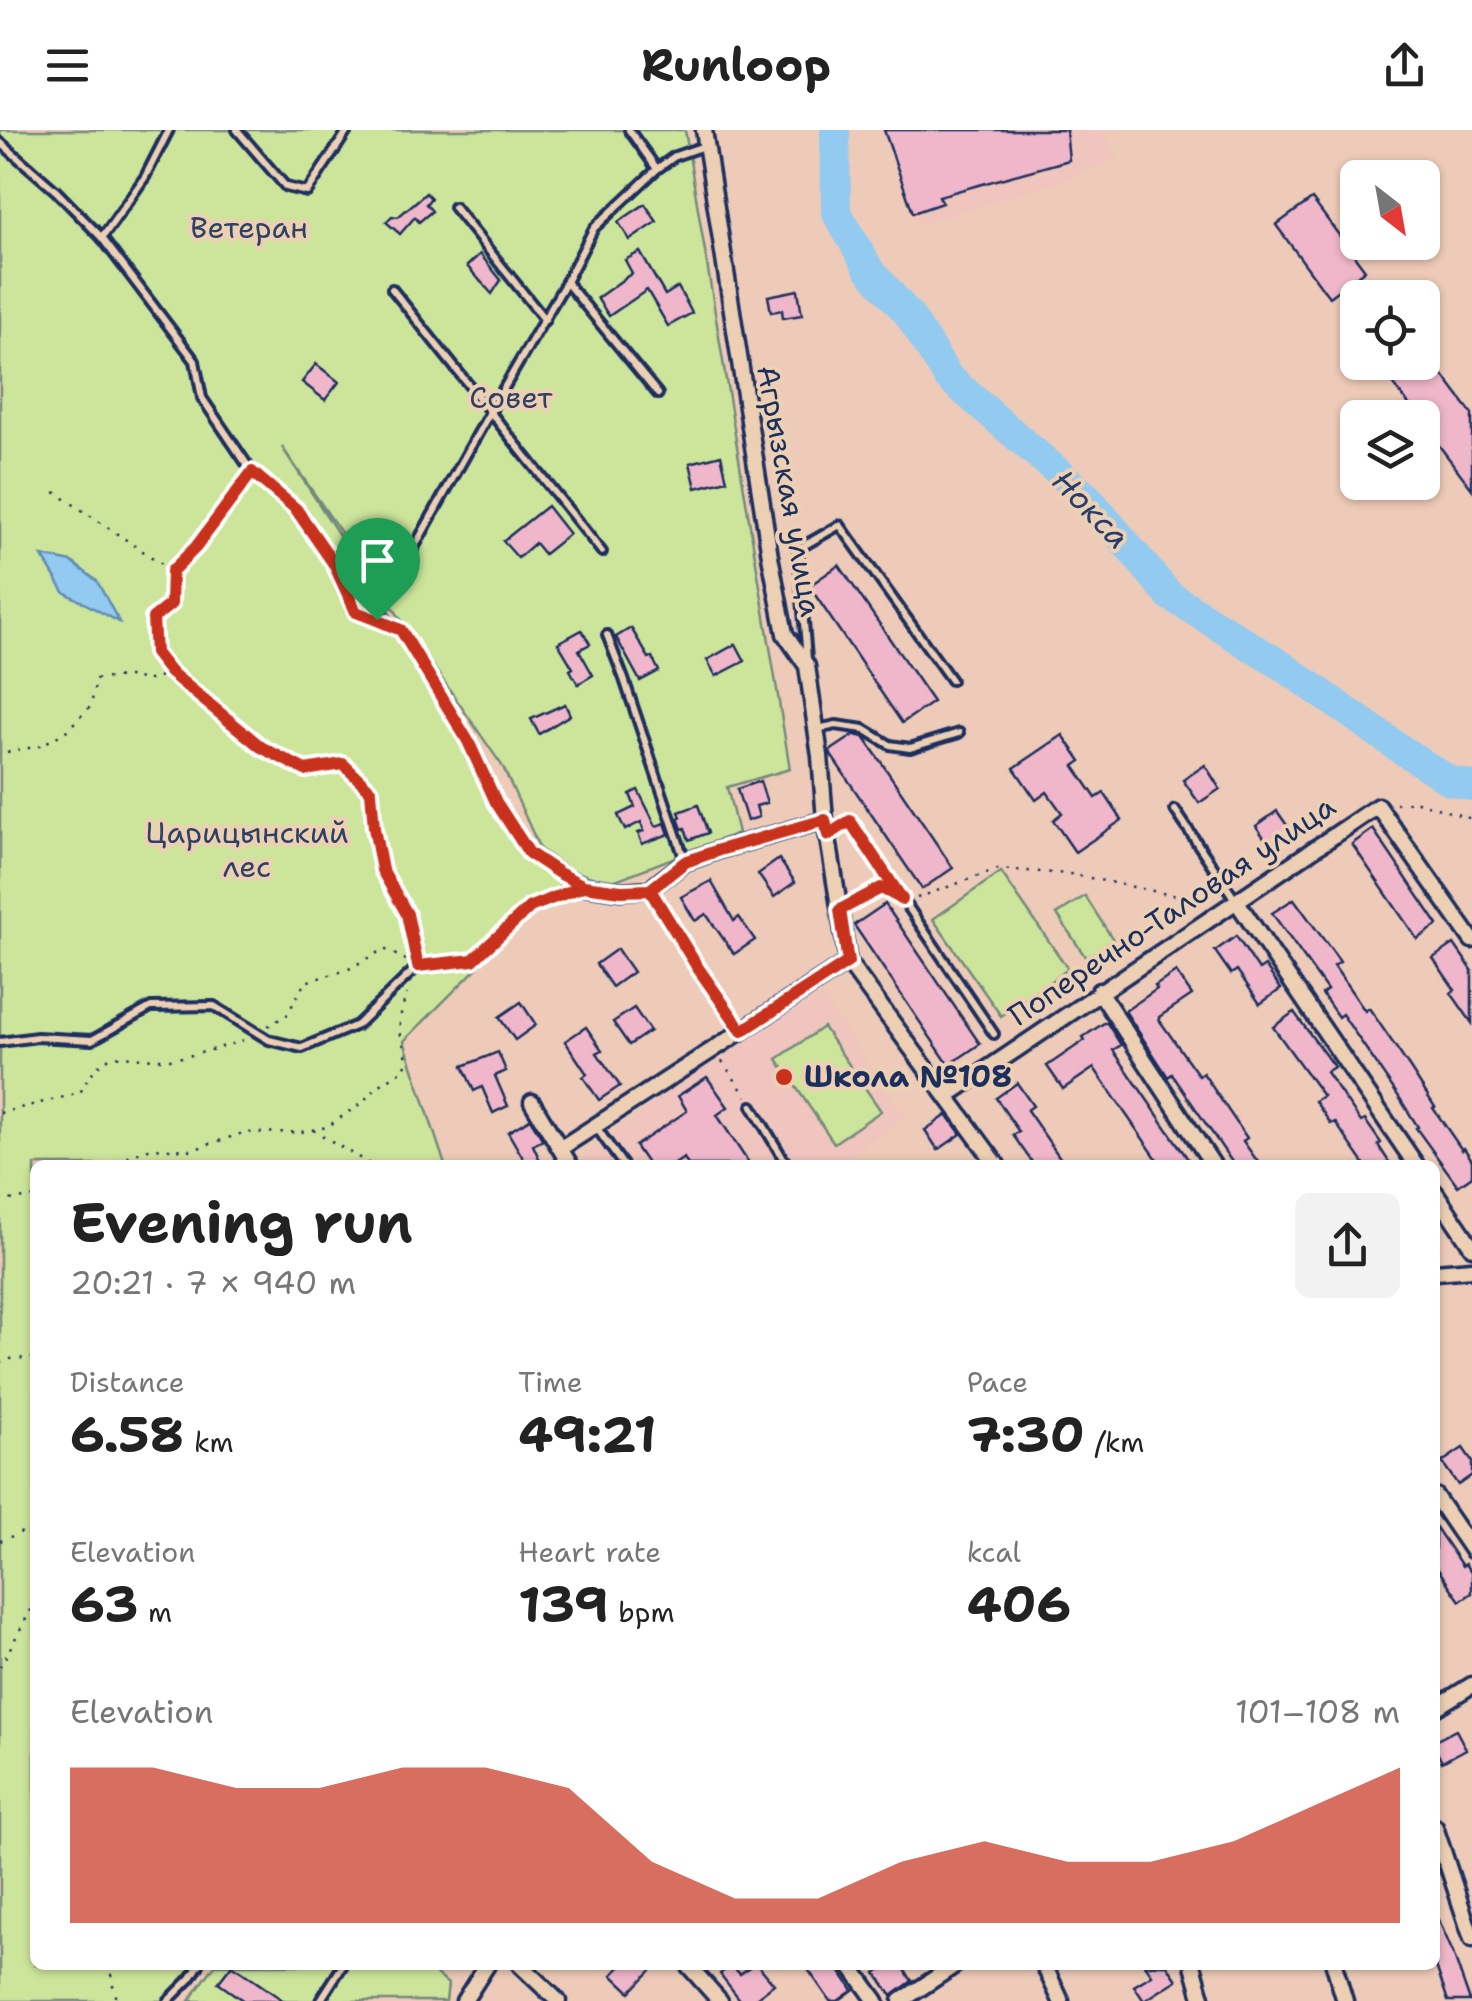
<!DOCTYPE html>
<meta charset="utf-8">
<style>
:root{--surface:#fff;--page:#f2f2f2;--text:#222;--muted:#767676;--accent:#c8321e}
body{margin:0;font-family:"Shantell Sans",sans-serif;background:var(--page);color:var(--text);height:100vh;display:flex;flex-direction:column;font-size:38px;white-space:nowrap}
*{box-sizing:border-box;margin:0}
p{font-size:32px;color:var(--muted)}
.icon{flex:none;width:55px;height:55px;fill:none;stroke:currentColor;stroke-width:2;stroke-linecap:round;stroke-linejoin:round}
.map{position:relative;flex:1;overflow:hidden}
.drawer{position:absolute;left:30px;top:1030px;width:1410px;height:810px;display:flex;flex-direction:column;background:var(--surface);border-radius:15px;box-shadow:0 2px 8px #0004}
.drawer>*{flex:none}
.needle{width:65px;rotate:149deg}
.tools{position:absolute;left:1340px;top:30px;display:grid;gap:20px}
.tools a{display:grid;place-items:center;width:100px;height:100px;border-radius:15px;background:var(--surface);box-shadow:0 2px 8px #0004;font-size:50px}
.pin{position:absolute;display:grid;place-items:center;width:85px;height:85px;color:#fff;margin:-102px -42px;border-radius:50% 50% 50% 0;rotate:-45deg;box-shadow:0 0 10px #0007}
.pin .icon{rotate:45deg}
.round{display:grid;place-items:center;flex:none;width:105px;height:105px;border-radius:15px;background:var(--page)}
.headline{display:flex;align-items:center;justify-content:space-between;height:170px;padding:0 40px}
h1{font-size:55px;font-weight:700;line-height:75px}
.figures{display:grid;grid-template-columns:repeat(3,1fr);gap:15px;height:170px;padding:10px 40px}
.figures div{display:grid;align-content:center}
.figures b{font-size:50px;font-weight:700}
.figures small{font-size:28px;font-weight:400}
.figures p{font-size:28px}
.chart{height:280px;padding:20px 40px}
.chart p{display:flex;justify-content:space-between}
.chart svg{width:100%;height:180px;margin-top:10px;fill:var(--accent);opacity:.7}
header{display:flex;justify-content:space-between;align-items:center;height:130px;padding:0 40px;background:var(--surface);font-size:45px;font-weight:700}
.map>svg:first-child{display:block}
.built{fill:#efc5bd}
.green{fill:#cce59b;stroke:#748a7c;stroke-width:2.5;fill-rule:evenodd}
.water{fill:#92caf0;stroke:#628cb6;stroke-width:2.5}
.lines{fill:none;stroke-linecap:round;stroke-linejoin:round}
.river{stroke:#92caf0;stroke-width:30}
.building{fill:#f0b7ca;stroke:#1b2f5e;stroke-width:2.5}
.service-casing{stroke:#1b2f5e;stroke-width:14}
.minor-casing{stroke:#1b2f5e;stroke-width:21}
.path{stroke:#1b2f5e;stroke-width:2.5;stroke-dasharray:2.5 8;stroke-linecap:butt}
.service{stroke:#edd0b3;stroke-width:6}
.minor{stroke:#edd0b3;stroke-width:14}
.route-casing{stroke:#fff;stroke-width:20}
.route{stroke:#c8321e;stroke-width:12}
.poi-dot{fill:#c8321e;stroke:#edd0b3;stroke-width:4}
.labels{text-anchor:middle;stroke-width:8;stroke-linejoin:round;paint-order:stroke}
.park-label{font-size:30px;fill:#2d4164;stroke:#edd0b3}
.street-label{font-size:30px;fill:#1b2f5e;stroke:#edd0b3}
.poi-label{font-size:30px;font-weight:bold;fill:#1b2f5e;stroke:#edd0b3;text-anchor:start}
.water-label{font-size:32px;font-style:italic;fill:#273e6d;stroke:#edd0b3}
</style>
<header><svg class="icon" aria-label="menu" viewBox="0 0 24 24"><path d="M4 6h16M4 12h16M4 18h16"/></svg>Runloop<svg class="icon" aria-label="share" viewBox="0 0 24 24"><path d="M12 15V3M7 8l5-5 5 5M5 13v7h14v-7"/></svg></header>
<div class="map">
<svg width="1472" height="1871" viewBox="0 0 1472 1871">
<rect width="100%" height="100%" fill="#eecbb8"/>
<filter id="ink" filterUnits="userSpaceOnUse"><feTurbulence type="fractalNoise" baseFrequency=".01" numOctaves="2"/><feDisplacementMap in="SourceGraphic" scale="20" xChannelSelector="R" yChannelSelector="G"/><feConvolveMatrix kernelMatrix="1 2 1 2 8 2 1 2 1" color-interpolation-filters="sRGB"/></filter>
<g filter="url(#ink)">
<!-- built -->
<g class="built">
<path d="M881 0H1103L1117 28 1068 50 916 95Z"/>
<path d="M820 862 905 988 837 1035H575L661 966Z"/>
</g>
<!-- green -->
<g class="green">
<path d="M0 0H685L790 639 727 657 738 703 608 753 574 741 404 911 445 1035H35V1835H196L163 1871H0ZM282 317 503 637 540 719 567 738 529 723 496 672 468 611 405 507Z"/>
<path d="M1001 742 1068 839 1001 886 933 789Z"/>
<path d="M1085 766 1114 811 1086 828 1057 784Z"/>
<path d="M823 897 881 981 834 1013 777 929Z"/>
<path d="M215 1835H426L448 1854 446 1871H189Z"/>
</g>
<!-- water -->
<path class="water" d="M42 426 72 432 97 451 119 492 64 462Z"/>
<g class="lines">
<!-- river -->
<path class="river" d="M835 0 836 82 869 139 909 185 948 247 1088 368 1169 465 1284 537 1402 620 1450 651 1472 656"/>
</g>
<!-- building -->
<g class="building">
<path d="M884 0H1066L1069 30 939 66 942 73 913 83Z"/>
<path d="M426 63 431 68 426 74 432 81 419 92 415 87 400 104 386 92 392 86 398 87Z"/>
<path d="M1312 69 1365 140 1329 167 1276 95Z"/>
<path d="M645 74 657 92 630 110 618 92Z"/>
<path d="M640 122 665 165 678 157 692 183 668 196 647 160 609 186 597 168 632 143 625 130Z"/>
<path d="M480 124 501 150 492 164 467 136Z"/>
<path d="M798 160 802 185 783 188 782 180 771 182 768 166Z"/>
<path d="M1428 225 1472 284V359L1422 293V288H1419L1392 252 1418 232H1422V229Z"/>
<path d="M316 234 339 252 325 270 302 252Z"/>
<path d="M721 325 727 350 696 358 690 333Z"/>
<path d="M547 376 569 404 544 424 535 413 518 428 503 411Z"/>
<path d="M839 435 933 572 902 593 809 456Z"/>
<path d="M631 498 649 528 652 527 659 541 640 551 616 507Z"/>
<path d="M582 500 590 514 579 520 593 545 578 554 570 540 573 538 558 513Z"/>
<path d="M736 514 745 531 716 546 707 530Z"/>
<path d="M565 574 570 585 539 604 531 589Z"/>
<path d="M854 605 864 607 953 738 922 759 831 625 830 621Z"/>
<path d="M1063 605 1081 631 1074 636 1096 668 1104 663 1122 690 1075 722 1053 690 1062 683 1047 662 1036 670 1014 638Z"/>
<path d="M1205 635 1220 659 1199 673 1183 650Z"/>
<path d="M760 651 767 673 756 676 759 687 747 691 737 659Z"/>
<path d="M638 660 656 696 665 693 669 704 642 714 638 703 644 701 641 692 625 700 618 685 635 677 630 664Z"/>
<path d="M698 675 708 703 689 710 685 698 682 699 678 688 681 687 679 682Z"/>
<path d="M1277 681 1293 704 1272 719 1256 696Z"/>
<path d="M1373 699 1438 795 1417 809 1352 714Z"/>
<path d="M779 729 795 752 774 767 758 744Z"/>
<path d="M711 751 734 791 739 787 755 810 734 824 706 784 695 791 681 767Z"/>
<path d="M1294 769 1340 832 1334 836 1365 881 1369 878 1410 938 1435 977 1433 978 1462 1020 1464 1018 1472 1030V1046L1458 1056 1416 998 1418 997 1399 967 1342 884 1338 887 1322 864 1327 860 1272 783Z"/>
<path d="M885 774 980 914 949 935 854 795Z"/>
<path d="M1236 806 1259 840 1265 836 1281 859 1260 874 1237 840 1231 844 1215 821Z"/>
<path d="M1454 814 1472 840V893L1451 863 1455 860 1433 828Z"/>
<path d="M617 819 633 842 612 857 596 834Z"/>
<path d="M1176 842 1192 865 1159 887 1160 891 1199 946 1203 943 1247 1008 1243 1011 1260 1035H1234L1172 944 1168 947 1125 881 1157 859 1155 856Z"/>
<path d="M521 872 536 895 515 910 499 887Z"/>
<path d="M634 878 650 901 629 915 613 892Z"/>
<path d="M1294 882 1334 937 1326 942 1361 992 1365 990 1381 1013 1378 1015 1391 1035H1365L1335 992 1331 994 1315 971 1323 966 1273 897Z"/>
<path d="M1104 893H1107L1121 915 1113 920 1192 1035H1161L1094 938 1063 959 1047 936 1085 910 1083 907Z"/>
<path d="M586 897 602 920 597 923 620 956 599 970 583 947 587 944 565 911Z"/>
<path d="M498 922 506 941 495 946 508 976 493 983 482 957 474 961 463 936Z"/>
<path d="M707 947 728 977 717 985 750 1035H688L684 1028 673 1035H648L635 1016 687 981 678 966Z"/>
<path d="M1017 953 1033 976 1027 980 1065 1035H1034L1013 1005 1019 1002 996 968Z"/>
<path d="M947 985 961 1004 938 1020 925 1000Z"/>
<path d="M530 989 543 1010 533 1015 542 1035H527L508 1002Z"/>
<path d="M1463 1318 1472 1331V1345L1458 1355 1442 1332Z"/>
<path d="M1435 1396 1462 1436 1465 1434 1472 1444V1463L1460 1471 1435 1435Z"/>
<path d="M1456 1600 1466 1619 1442 1632 1435 1618V1611Z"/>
<path d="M1435 1781 1453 1823 1470 1871H1448L1435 1833Z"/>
<path d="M232 1835 284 1871H244L218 1853Z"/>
<path d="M622 1835H656L630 1862 612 1845Z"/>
<path d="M731 1835 740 1844 752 1835H758L774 1854 752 1871H741L720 1844Z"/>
<path d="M805 1835H836L853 1860 838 1871H830Z"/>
<path d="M887 1835H902L912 1851 892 1866 876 1843Z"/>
<path d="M1145 1835H1167L1177 1850 1144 1871 1134 1856 1152 1845Z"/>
</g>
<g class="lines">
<defs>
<g id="service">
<path d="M237 0 286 57 307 62 348 0"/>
<path d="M629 0 657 39"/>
<path d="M0 12 56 61 102 108 195 231 202 268 252 342 296 379 334 433 357 482 401 500 468 611 496 672 529 723 559 743 583 755"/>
<path d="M454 77 545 190"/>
<path d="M102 108 145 47 169 0"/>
<path d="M566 152 658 264"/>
<path d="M392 159 602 422"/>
<path d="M377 490 392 457 490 282 566 152 594 98 657 39 675 26 704 16"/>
<path d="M607 505 624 549 685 731"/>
<path d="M807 529 798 419 840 395 951 550"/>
<path d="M818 599 836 595 864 599 890 615 910 618 959 603"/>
<path d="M1175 680 1236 771"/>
<path d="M829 704 850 691 994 904"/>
<path d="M650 760 698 838 741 900"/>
<path d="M0 912 37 907 92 910 151 877 214 876 269 910 302 918 357 895 418 836 473 830 530 777 584 756"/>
<path d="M752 976 787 1035"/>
<path d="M596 997 623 1035"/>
<path d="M168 1871 191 1848 199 1835"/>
<path d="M320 1871 343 1835"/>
</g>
<g id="minor">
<path d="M704 0 770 426 785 504 807 536 820 626 825 690 848 832 997 1035"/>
<path d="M584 756 621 761 650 759 685 732 719 720 825 690"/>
<path d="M1237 772 1416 1035"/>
<path d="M1099 861 1213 1035"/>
<path d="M947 966 1378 676 1472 810"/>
<path d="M532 972 570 1035"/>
<path d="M561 1018 848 832"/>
<path d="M1435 1062 1472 1117"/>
<path d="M1435 1142 1472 1139"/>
<path d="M1435 1366 1472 1420"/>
<path d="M1435 1578 1472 1555"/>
<path d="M1435 1697 1472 1809"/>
<path d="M520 1835 558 1871"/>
<path d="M688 1835 720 1871"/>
<path d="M850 1835 876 1871"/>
<path d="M1044 1835 1061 1871"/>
<path d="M1193 1835 1203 1871"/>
<path d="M1334 1835 1345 1871"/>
<path d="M464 1871 487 1835"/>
<path d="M901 1871 955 1835"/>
</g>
</defs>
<!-- service casing -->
<use href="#service" class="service-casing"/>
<!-- minor casing -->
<use href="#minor" class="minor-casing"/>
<!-- path -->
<g class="path">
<path d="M245 352 196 417 172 441 171 474 153 488 155 523 170 542 261 617 305 640 343 634 371 661 374 698 382 740 407 784 416 824"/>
<path d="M55 362 171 440"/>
<path d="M7 622 40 616 65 602 91 576 96 549 128 547 150 550 169 543"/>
<path d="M1396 674 1414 671 1472 689"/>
<path d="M917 768 998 739 1070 744 1182 767 1197 779"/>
<path d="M854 773 882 758"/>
<path d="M268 896 287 885 305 852 347 840 384 819 408 831"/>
<path d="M722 931 746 966"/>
<path d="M0 983 80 963C107 911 119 930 166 929 184 929 225 916 244 910"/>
<path d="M313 1000 371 1035"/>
<path d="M108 1035 151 1018 192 1020 243 1003 301 1002 327 997 360 974 380 955 405 939C409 918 401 915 400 898 399 887 403 874 407 864"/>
<path d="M0 1071 35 1067"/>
<path d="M0 1232 7 1229 35 1228"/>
<path d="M0 1411 27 1400 35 1394"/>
<path d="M0 1537 35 1472"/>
<path d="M106 1835 110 1839 116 1871"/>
</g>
<!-- service -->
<use href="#service" class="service"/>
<!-- minor -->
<use href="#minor" class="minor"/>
</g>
</g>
<g class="lines" filter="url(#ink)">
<defs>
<path id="route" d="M377 490 356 482 334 434 296 379 252 342 196 417 172 441 171 474 153 488 155 523 170 542 261 617 305 640 343 634 371 661 374 698 382 740 407 784 418 836 473 830 530 777 584 756 621 761 650 760 685 732 719 720 825 690 828 705 850 691 902 769 881 758 840 780 848 832 742 901 698 838 650 760 621 761 584 756 559 743 529 723 496 672 468 611 401 500 377 490"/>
</defs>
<!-- route casing -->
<use href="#route" class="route-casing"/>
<!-- route -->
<use href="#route" class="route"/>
</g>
<!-- markers -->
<circle class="poi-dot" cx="784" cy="947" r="10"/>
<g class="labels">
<!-- park labels -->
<g class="park-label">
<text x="249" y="108">Ветеран</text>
<text x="511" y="278">Совет</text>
<text x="247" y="713">Царицынский<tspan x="247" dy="34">лес</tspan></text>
</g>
<!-- street labels -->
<g class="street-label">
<text transform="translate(789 361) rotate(80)" y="10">Агрызская улица</text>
<text transform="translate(1172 781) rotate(-34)" y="10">Поперечно-Таловая улица</text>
</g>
<!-- poi labels -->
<g class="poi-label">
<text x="804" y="957">Школа №108</text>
</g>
<!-- water labels -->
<g class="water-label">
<text transform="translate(1091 379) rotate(46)" y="11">Нокса</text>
</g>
</g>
</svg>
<div class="tools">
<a><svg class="needle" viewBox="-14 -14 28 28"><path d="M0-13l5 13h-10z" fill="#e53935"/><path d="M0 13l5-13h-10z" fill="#767676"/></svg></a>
<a><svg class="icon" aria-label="locate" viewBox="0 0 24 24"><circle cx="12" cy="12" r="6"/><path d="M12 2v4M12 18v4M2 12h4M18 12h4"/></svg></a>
<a><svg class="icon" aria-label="layers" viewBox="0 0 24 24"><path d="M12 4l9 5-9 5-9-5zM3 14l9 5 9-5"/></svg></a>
</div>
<div class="pin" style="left:377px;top:490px;background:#1e9e55"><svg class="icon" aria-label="arrive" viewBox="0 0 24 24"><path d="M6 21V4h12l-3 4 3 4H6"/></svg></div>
<section class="drawer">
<div class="headline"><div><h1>Evening run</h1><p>20:21 · 7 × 940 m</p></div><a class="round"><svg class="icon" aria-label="share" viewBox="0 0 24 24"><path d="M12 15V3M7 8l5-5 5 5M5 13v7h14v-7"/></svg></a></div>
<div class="figures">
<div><p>Distance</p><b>6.58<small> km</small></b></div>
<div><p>Time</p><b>49:21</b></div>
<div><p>Pace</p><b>7:30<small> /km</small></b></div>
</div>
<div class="figures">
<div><p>Elevation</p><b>63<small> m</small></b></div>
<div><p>Heart rate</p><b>139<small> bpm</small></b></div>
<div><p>kcal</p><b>406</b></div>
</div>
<div class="chart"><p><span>Elevation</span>101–108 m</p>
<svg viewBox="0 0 160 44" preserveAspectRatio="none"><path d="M0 44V6L10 6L20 11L30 11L40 6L50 6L60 11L70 29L80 38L90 38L100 29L110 24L120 29L130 29L140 24L150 15L160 6V44z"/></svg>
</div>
</section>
</div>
